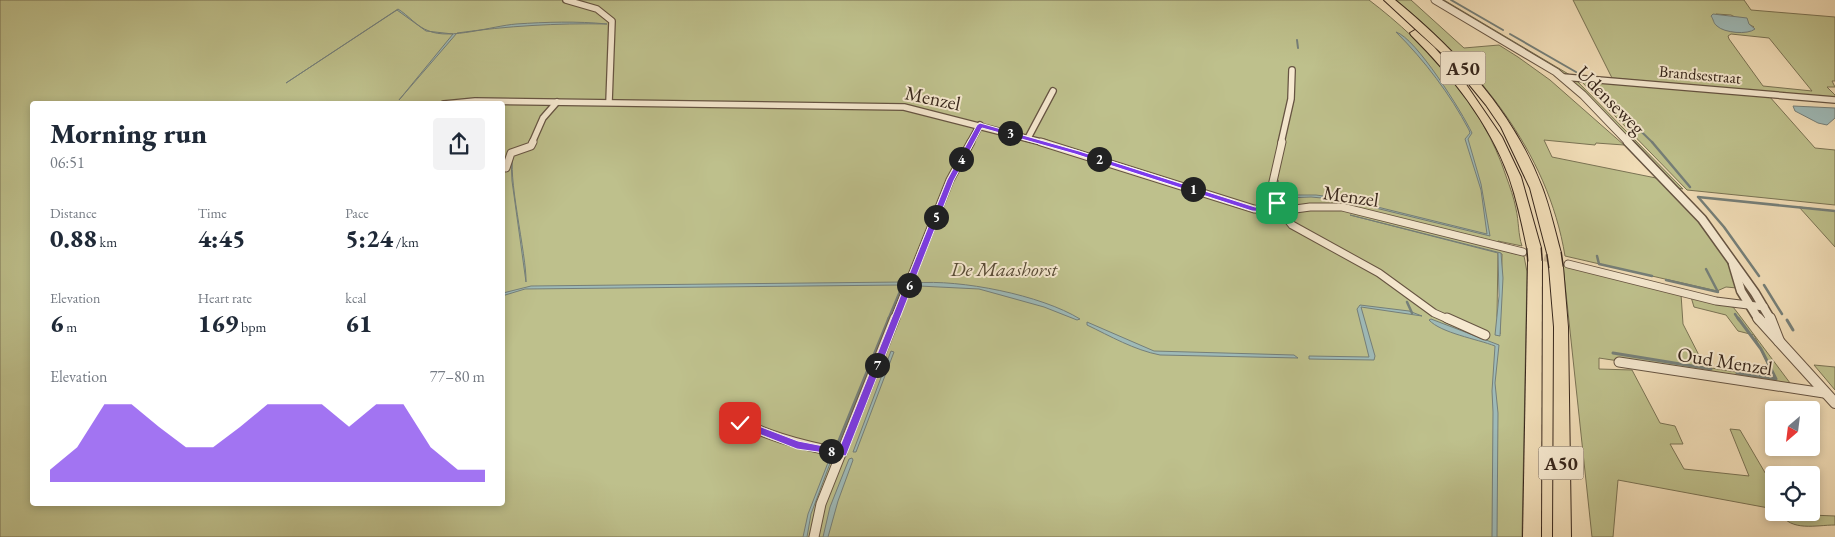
<!DOCTYPE html>
<meta charset="utf-8">
<style>
:root{--surface:#fff;--page:#f2f2f3;--text:#1f2937;--muted:#747a83;--accent:#7c3aed}
body{margin:0;font-family:"EB Garamond",serif;background:var(--page);color:var(--text);height:100vh;display:flex;flex-direction:column;font-size:19px;white-space:nowrap}
*{box-sizing:border-box;margin:0}
p{font-size:16px;color:var(--muted)}
.icon{flex:none;width:28px;height:28px;fill:none;stroke:currentColor;stroke-width:2;stroke-linecap:round;stroke-linejoin:round}
.map{position:relative;flex:1;overflow:hidden}
.details{position:absolute;left:30px;top:101px;width:475px;height:405px;display:flex;flex-direction:column;background:var(--surface);border-radius:5px;box-shadow:0 2px 8px #0003}
.details>*{flex:none}
.needle{width:32px;rotate:208deg}
.fabs{position:absolute;left:1765px;top:401px;display:grid;gap:10px}
.fabs a{display:grid;place-items:center;width:55px;height:55px;border-radius:5px;background:var(--surface);box-shadow:0 2px 8px #0003;font-size:25px}
.pin{position:absolute;display:grid;place-items:center;width:42px;height:42px;color:#fff;margin:-21px;border-radius:10px;box-shadow:0 2px 8px #0006}
.km{position:absolute;width:25px;height:25px;margin:-12px;border-radius:50%;background:#222;color:#fff;font-size:14px;line-height:25px;text-align:center}
.round{display:grid;place-items:center;flex:none;width:52px;height:52px;border-radius:5px;background:var(--page)}
.summary{display:flex;align-items:center;justify-content:space-between;height:85px;padding:0 20px}
h1{font-size:28px;font-weight:800;line-height:38px}
.metrics{display:grid;grid-template-columns:repeat(3,1fr);gap:8px;height:85px;padding:5px 20px}
.metrics div{display:grid;align-content:center}
.metrics b{font-size:25px;font-weight:800}
.metrics small{font-size:14px;font-weight:400}
.metrics p{font-size:14px}
.chart{height:140px;padding:10px 20px}
.chart p{display:flex;justify-content:space-between}
.chart svg{width:100%;height:90px;margin-top:5px;fill:var(--accent);opacity:.7}
.map>svg:first-child{display:block}
.green{fill:#bec08c;stroke:#7a7354;fill-rule:evenodd}
.water{fill:#9ebab8;stroke:#757f79}
.lines{fill:none;stroke-linecap:round;stroke-linejoin:round}
.stream-far2{stroke:#757f79;stroke-width:2}
.stream-far1{stroke:#757f79;stroke-width:2.5}
.stream{stroke:#757f79;stroke-width:3}
.minor-tunnel{stroke:#ccb898;stroke-width:7;stroke-dasharray:7 4;stroke-linecap:butt}
.minor-far2-casing{stroke:#665442;stroke-width:8}
.minor-far1-casing{stroke:#665442;stroke-width:9}
.minor-casing{stroke:#665442;stroke-width:11}
.tertiary-far2-casing{stroke:#665442;stroke-width:9}
.tertiary-far1-casing{stroke:#665442;stroke-width:11}
.tertiary-casing{stroke:#665442;stroke-width:12}
.motorway-casing{stroke:#37261b;stroke-width:2}
.minor-far2{stroke:#f6e9d0;stroke-width:5.5}
.minor-far1{stroke:#f6e9d0;stroke-width:7}
.minor{stroke:#f6e9d0;stroke-width:9}
.tertiary-far2{stroke:#f6e9d0;stroke-width:7}
.tertiary-far1{stroke:#f6e9d0;stroke-width:8}
.tertiary{stroke:#f6e9d0;stroke-width:10}
.motorway{fill:#f1ddb7;fill-rule:evenodd}
.motorway-bridge-casing{stroke:#37261b;stroke-width:16;stroke-linecap:butt}
.motorway-bridge{stroke:#f1ddb7;stroke-width:13}
.route{fill:#7c3aed;stroke:#fff}
.labels{text-anchor:middle;stroke-width:4;stroke-linejoin:round;paint-order:stroke}
.far-street-label{font-size:16px;fill:#37261b;stroke:#f6e9d0}
.shield{fill:#f6e9d0;stroke:#706051;stroke-width:1}
.shield-label{font-size:19px;font-weight:bold;fill:#37261b}
.street-label{font-size:20px;fill:#37261b;stroke:#f6e9d0}
.park-label{font-size:20px;font-style:italic;fill:#594c37;stroke:#f6e9d0}
</style>
<div class="map">
<svg width="1835" height="537" viewBox="0 0 1835 537">
<rect width="100%" height="100%" fill="#f1ddb7"/>
<filter id="stains"><feTurbulence type="fractalNoise" baseFrequency=".004" numOctaves="4"/><feColorMatrix values="0 0 0 0 .2 0 0 0 0 .09 0 0 0 0 .02 0 0 0 .5 -.17"/></filter>
<radialGradient id="worn" r=".72"><stop offset=".6" stop-color="#630" stop-opacity="0"/><stop offset="1" stop-color="#630" stop-opacity=".3"/></radialGradient>
<!-- green -->
<g class="green">
<path d="M0 0H1369C1427 44 1483 105 1506 176 1510 187 1514 198 1516 209 1519 222 1518 234 1522 246L1498 241V249L1524 256 1527 272 1522 537H0ZM32 104H502V504H32ZM1498 253 1502 254 1500 334 1497 316Z"/>
<path d="M1396 0H1411L1464 48 1499 45 1518 57 1550 80 1624 145 1596 143 1595 145 1544 140 1552 157 1661 179 1685 203 1728 260 1737 288 1726 287 1717 291 1565 256C1548 151 1476 65 1396 0Z"/>
<path d="M1438 0H1444L1570 75 1560 73Z"/>
<path d="M1573 0H1744L1751 10 1835 17V81H1832L1835 87H1827L1835 95V98L1612 78ZM1716 14 1731 15 1754 27C1740 35 1725 33 1714 21ZM1731 34 1769 38 1812 91 1763 86 1729 39 1728 36Z"/>
<path d="M1575 79 1683 189 1678 188 1573 83Z"/>
<path d="M1579 79 1769 96 1815 148 1835 150V205L1687 190Z"/>
<path d="M1799 207 1835 211V247Z"/>
<path d="M1563 265 1681 294 1683 324 1705 367 1774 378 1754 335 1738 331 1726 315 1694 307 1691 297 1733 307 1737 312 1793 387 1599 358V369L1632 370 1660 423 1675 426 1683 444H1670L1684 469 1749 476 1730 429 1740 430 1774 488V509L1618 480 1613 537H1592Z"/>
<path d="M1814 365 1835 367V390Z"/>
<path d="M1780 513H1808L1811 515 1835 516V525C1816 525 1791 532 1780 513Z"/>
</g>
<!-- water -->
<g class="water">
<path d="M398 9C408 15 417 27 429 31 450 40 492 26 516 24 546 22 577 21 607 24 557 23 507 26 457 33L399 100 453 34 426 31 397 10 286 83Z"/>
<path d="M1713 14 1747 18 1749 24 1755 29C1748 35 1724 33 1717 26 1713 23 1714 20 1711 16Z"/>
<path d="M1396 32C1416 38 1462 112 1472 133L1468 139 1481 184 1490 236 1343 200 1311 197 1286 198 1277 193 1278 180 1280 193 1284 195H1316L1345 199 1487 234 1481 190 1465 139 1470 133 1469 130C1450 94 1425 61 1396 32Z"/>
<path d="M1793 106 1835 108V118L1827 125 1818 123 1795 111Z"/>
<path d="M514 154C506 170 527 257 526 282L512 181 511 159Z"/>
<path d="M1350 215 1501 253 1503 278 1500 336 1495 335 1499 296 1498 253Z"/>
<path d="M903 282 902 285 525 289 502 296 503 293 531 286Z"/>
<path d="M915 283C960 279 1041 295 1080 319L1077 320 1044 307 979 289 919 286Z"/>
<path d="M1360 305 1409 311 1422 316 1361 307 1375 356 1374 360 1309 359V356L1369 357 1357 309Z"/>
<path d="M1431 319 1499 345 1495 383 1498 413 1497 537H1492V535L1493 412 1492 391 1495 346C1477 339 1441 333 1429 320Z"/>
<path d="M1087 322 1154 351 1294 355 1298 358 1160 355C1134 350 1110 336 1087 325Z"/>
<path d="M891 351 894 352 856 452H853Z"/>
<path d="M832 458 811 514 807 537H803L808 514 829 460Z"/>
<path d="M852 458 853 460 838 501 828 537H823L830 507 849 459Z"/>
</g>
<g class="lines">
<!-- stream-far2 -->
<g class="stream-far2">
<path d="M1451 0 1503 30"/>
<path d="M1510 34 1576 72"/>
<path d="M1297 40 1298 48"/>
<path d="M1586 81 1614 105 1653 143"/>
</g>
<!-- stream-far1 -->
<g class="stream-far1">
<path d="M1652 142 1690 187"/>
<path d="M1698 197 1835 211"/>
<path d="M1699 198 1724 227 1759 276"/>
<path d="M1597 256 1599 264 1652 276"/>
<path d="M1666 280 1718 292 1706 269"/>
<path d="M1764 285 1782 314"/>
<path d="M1407 302 1412 313"/>
<path d="M1735 314 1739 320"/>
<path d="M888 320 901 289"/>
</g>
<!-- stream -->
<g class="stream">
<path d="M1787 320 1793 330"/>
<path d="M1613 353 1711 369"/>
<path d="M1737 373 1776 379 1761 349 1738 318"/>
<path d="M838 443 889 318"/>
</g>
<!-- minor-tunnel -->
<path class="minor-tunnel" d="M1523 252 1568 264"/>
<defs>
<g id="minor-far2">
<path d="M566 0 597 9 612 21 609 102"/>
<path d="M1563 77 1835 100"/>
<path d="M444 104 475 101 904 107 1045 143"/>
<path d="M1028 138 1053 91"/>
<path d="M532 143 543 118 557 102"/>
<path d="M970 143 980 125"/>
<path d="M1281 143 1291 99 1292 70"/>
</g>
<g id="minor-far1">
<path d="M1041 142 1254 209 1281 211 1310 207H1342L1523 252"/>
<path d="M1282 142 1272 186 1280 210 1292 225 1379 273 1434 313 1450 320"/>
<path d="M506 168 511 153 531 146 533 142"/>
<path d="M1568 264 1716 301 1764 307"/>
<path d="M894 320 950 180 971 142"/>
</g>
<g id="minor">
<path d="M1447 318 1485 335"/>
<path d="M1619 362 1824 393"/>
<path d="M725 413C761 435 800 445 842 453"/>
<path d="M814 537 821 504 895 318"/>
</g>
<path id="tertiary-far2" d="M1435 0 1556 72 1583 95 1629 143"/>
<g id="tertiary-far1">
<path d="M1628 142 1702 219 1755 293 1771 320"/>
<path d="M1733 264 1741 291 1759 320"/>
</g>
<g id="tertiary">
<path d="M1758 318 1835 403"/>
<path d="M1770 318 1779 341"/>
</g>
<g id="motorway">
<path d="M1384 0H1395C1457 51 1513 111 1542 187 1550 208 1555 231 1561 253L1559 256H1549L1547 253 1530 188 1501 127 1486 105 1450 61Z"/>
<path d="M1415 30 1434 47 1463 80 1502 137 1521 177 1541 248 1539 251 1534 252 1527 248C1522 224 1517 200 1509 177 1489 122 1452 76 1411 35L1410 33Z"/>
<path d="M1535 257 1542 261 1541 537H1523L1528 261Z"/>
<path d="M1556 263 1563 267 1568 327 1571 537H1553L1554 327 1549 267Z"/>
</g>
</defs>
<!-- minor-far2 casing -->
<use href="#minor-far2" class="minor-far2-casing"/>
<!-- minor-far1 casing -->
<use href="#minor-far1" class="minor-far1-casing"/>
<!-- minor casing -->
<use href="#minor" class="minor-casing"/>
<!-- tertiary-far2 casing -->
<use href="#tertiary-far2" class="tertiary-far2-casing"/>
<!-- tertiary-far1 casing -->
<use href="#tertiary-far1" class="tertiary-far1-casing"/>
<!-- tertiary casing -->
<use href="#tertiary" class="tertiary-casing"/>
<!-- motorway casing -->
<use href="#motorway" class="motorway-casing"/>
<!-- minor-far2 -->
<use href="#minor-far2" class="minor-far2"/>
<!-- minor-far1 -->
<use href="#minor-far1" class="minor-far1"/>
<!-- minor -->
<use href="#minor" class="minor"/>
<!-- tertiary-far2 -->
<use href="#tertiary-far2" class="tertiary-far2"/>
<!-- tertiary-far1 -->
<use href="#tertiary-far1" class="tertiary-far1"/>
<!-- tertiary -->
<use href="#tertiary" class="tertiary"/>
<!-- motorway -->
<use href="#motorway" class="motorway"/>
<defs>
<g id="motorway-bridge">
<path d="M1534 248 1535 261"/>
<path d="M1554 253 1556 267"/>
</g>
</defs>
<!-- motorway-bridge casing -->
<use href="#motorway-bridge" class="motorway-bridge-casing"/>
<!-- motorway-bridge -->
<use href="#motorway-bridge" class="motorway-bridge"/>
</g>
<!-- route -->
<path class="route" d="M980 123 1079 151 1255 207 1276 208 1273 203 1280 201 1285 211 1281 213 1252 211 1075 154 982 128 954 180 846 456 797 449 736 425V420L740 419 798 441 839 449 947 180 977 125Z"/>
<g class="labels">
<!-- far-street labels -->
<g class="far-street-label">
<text transform="translate(1700 74) rotate(5)" y="6">Brandsestraat</text>
</g>
<!-- shield labels -->
<g class="shield">
<rect x="1440.5" y="51.5" width="45" height="33" rx="4"/>
<rect x="1538.5" y="446.5" width="45" height="33" rx="4"/>
</g>
<g class="shield-label">
<text x="1463" y="75">A50</text>
<text x="1561" y="470">A50</text>
</g>
<!-- street labels -->
<g class="street-label">
<text transform="translate(933 98) rotate(12)" y="7">Menzel</text>
<text transform="translate(1611 100) rotate(45)" y="7">Udenseweg</text>
<text transform="translate(1351 196) rotate(8)" y="7">Menzel</text>
<text transform="translate(1725 361) rotate(9)" y="7">Oud Menzel</text>
</g>
<!-- park labels -->
<g class="park-label">
<text x="1004" y="276">De Maashorst</text>
</g>
</g>
<rect width="100%" height="100%" filter="url(#stains)"/>
<rect width="100%" height="100%" fill="url(#worn)"/>
</svg>
<div class="fabs">
<a><svg class="needle" viewBox="-14 -14 28 28"><path d="M0-13l5 13h-10z" fill="#e53935"/><path d="M0 13l5-13h-10z" fill="#747a83"/></svg></a>
<a><svg class="icon" aria-label="locate" viewBox="0 0 24 24"><circle cx="12" cy="12" r="6"/><path d="M12 2v4M12 18v4M2 12h4M18 12h4"/></svg></a>
</div>
<div class="pin" style="left:1277px;top:203px;background:#1e9e55"><svg class="icon" aria-label="arrive" viewBox="0 0 24 24"><path d="M6 21V4h12l-3 4 3 4H6"/></svg></div>
<div class="pin" style="left:740px;top:423px;background:#d93025"><svg class="icon" aria-label="check" viewBox="0 0 24 24"><path d="M5 12l5 5 9-10"/></svg></div>
<b class="km" style="left:1193px;top:189px">1</b>
<b class="km" style="left:1099px;top:159px">2</b>
<b class="km" style="left:1010px;top:133px">3</b>
<b class="km" style="left:961px;top:159px">4</b>
<b class="km" style="left:936px;top:217px">5</b>
<b class="km" style="left:909px;top:285px">6</b>
<b class="km" style="left:877px;top:365px">7</b>
<b class="km" style="left:831px;top:451px">8</b>
<section class="details">
<div class="summary"><div><h1>Morning run</h1><p>06:51</p></div><a class="round"><svg class="icon" aria-label="share" viewBox="0 0 24 24"><path d="M12 15V3M7 8l5-5 5 5M5 13v7h14v-7"/></svg></a></div>
<div class="metrics">
<div><p>Distance</p><b>0.88<small> km</small></b></div>
<div><p>Time</p><b>4:45</b></div>
<div><p>Pace</p><b>5:24<small> /km</small></b></div>
</div>
<div class="metrics">
<div><p>Elevation</p><b>6<small> m</small></b></div>
<div><p>Heart rate</p><b>169<small> bpm</small></b></div>
<div><p>kcal</p><b>61</b></div>
</div>
<div class="chart"><p><span>Elevation</span>77–80 m</p>
<svg viewBox="0 0 160 44" preserveAspectRatio="none"><path d="M0 44V38L10 27L20 6L30 6L40 17L50 27L60 27L70 17L80 6L90 6L100 6L110 17L120 6L130 6L140 27L150 38L160 38V44z"/></svg>
</div>
</section>
</div>
